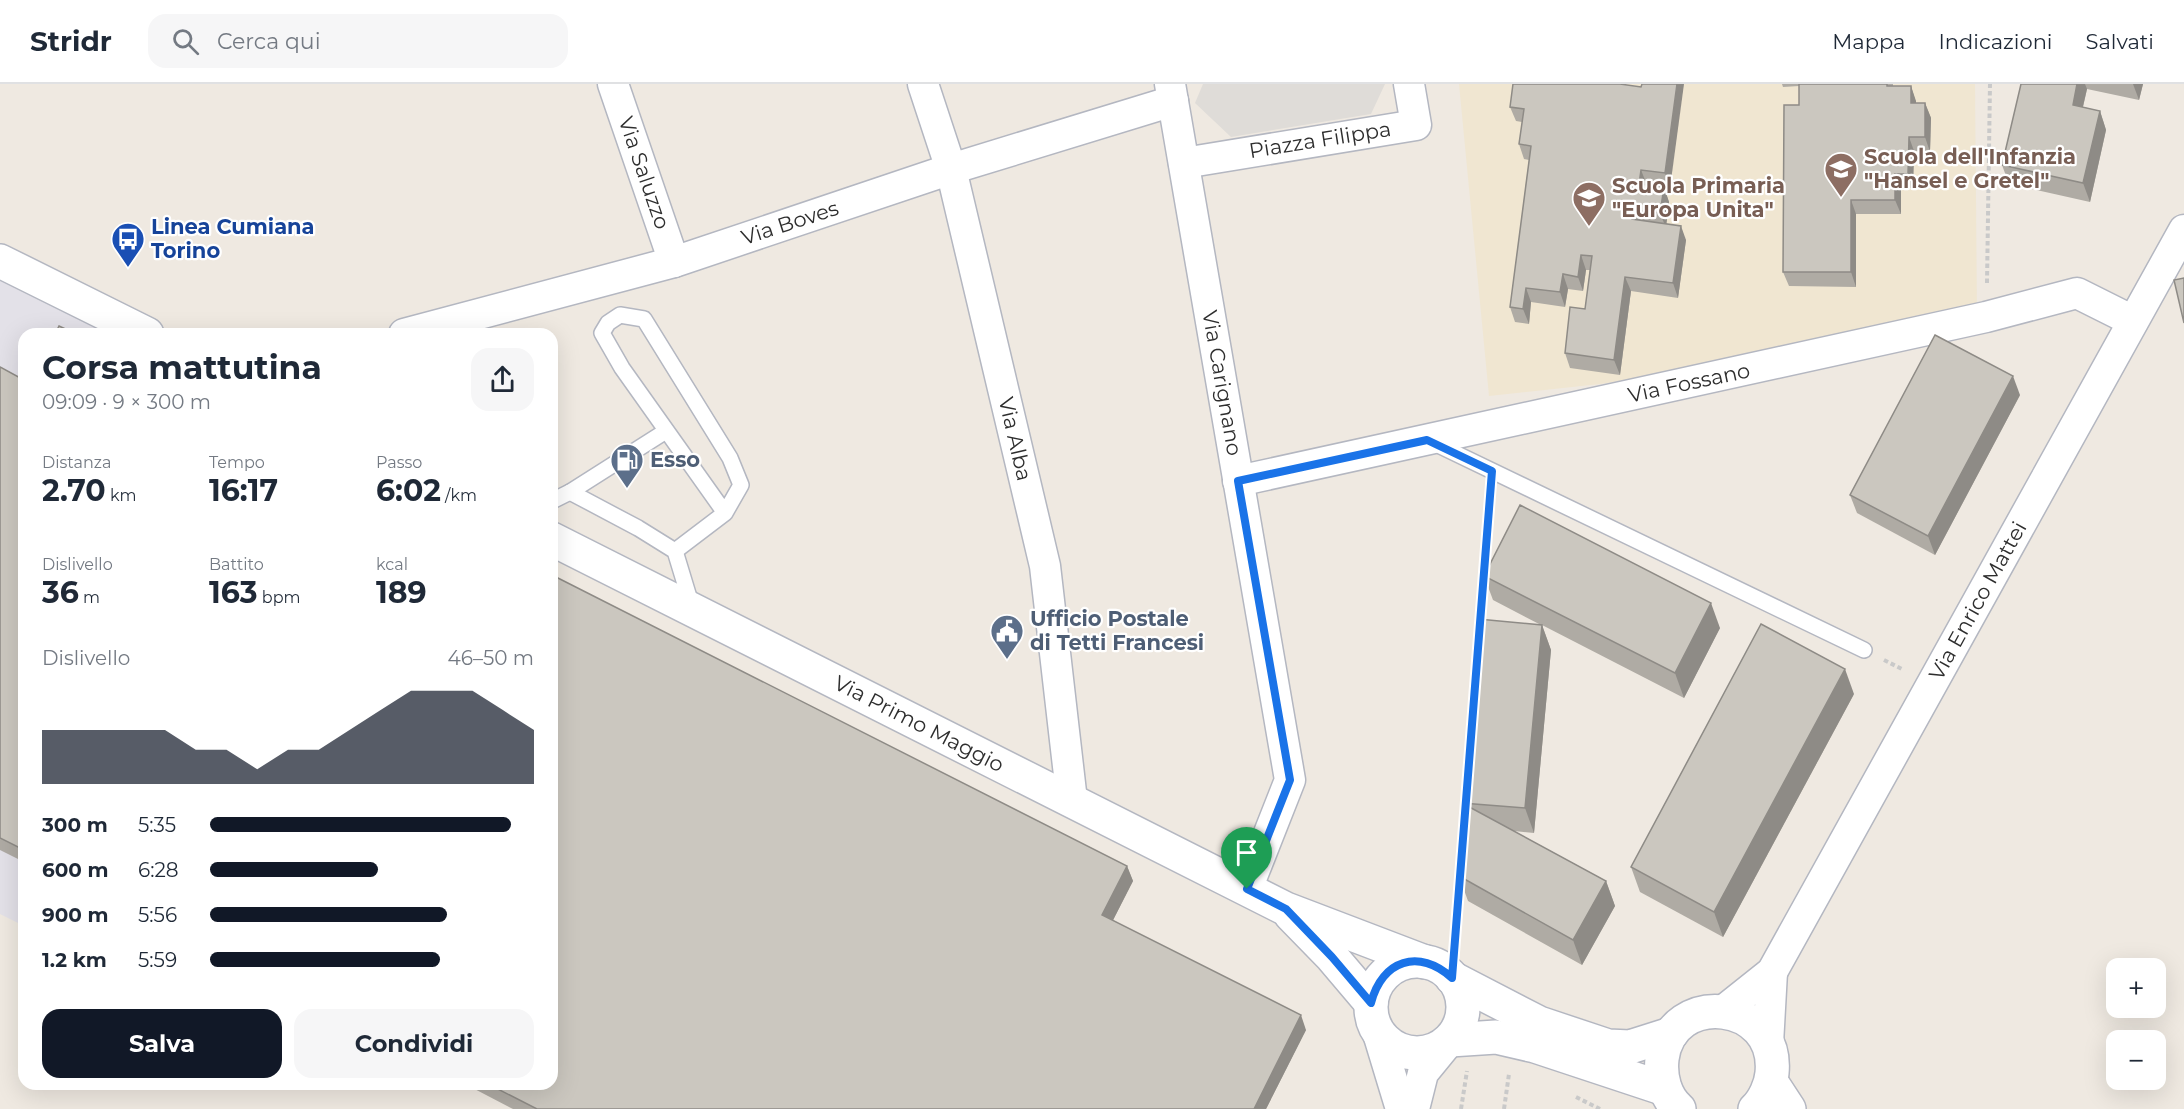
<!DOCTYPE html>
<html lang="it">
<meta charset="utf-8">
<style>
:root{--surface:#fff;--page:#f6f6f7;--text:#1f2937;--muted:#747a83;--line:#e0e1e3;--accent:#111827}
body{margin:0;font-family:Montserrat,sans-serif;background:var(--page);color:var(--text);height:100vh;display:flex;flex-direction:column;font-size:22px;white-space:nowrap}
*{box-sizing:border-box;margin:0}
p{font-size:20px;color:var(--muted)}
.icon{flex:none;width:33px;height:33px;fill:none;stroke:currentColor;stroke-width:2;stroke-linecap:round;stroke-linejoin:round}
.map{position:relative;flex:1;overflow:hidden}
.sheet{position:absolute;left:18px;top:244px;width:540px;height:762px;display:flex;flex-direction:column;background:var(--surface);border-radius:18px;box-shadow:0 6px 24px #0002}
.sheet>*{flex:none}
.fabs{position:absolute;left:2106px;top:874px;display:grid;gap:12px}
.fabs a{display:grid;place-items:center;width:60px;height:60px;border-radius:12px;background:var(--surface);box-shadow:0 6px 24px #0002;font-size:30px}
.pin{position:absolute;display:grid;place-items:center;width:51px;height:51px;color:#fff;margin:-62px -26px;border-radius:50% 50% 50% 0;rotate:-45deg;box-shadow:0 0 6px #0007}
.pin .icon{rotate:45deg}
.round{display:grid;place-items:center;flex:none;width:63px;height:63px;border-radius:18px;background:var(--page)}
.overview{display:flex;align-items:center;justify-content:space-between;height:102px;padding:0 24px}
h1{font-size:33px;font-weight:700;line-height:45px}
.figures{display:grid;grid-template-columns:repeat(3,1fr);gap:9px;height:102px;padding:6px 24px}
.figures div{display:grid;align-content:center}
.figures b{font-size:30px;font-weight:700}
.figures small{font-size:16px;font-weight:400}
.figures p{font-size:16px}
.chart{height:168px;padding:12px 24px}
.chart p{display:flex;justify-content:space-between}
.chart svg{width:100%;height:108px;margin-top:6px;fill:var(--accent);opacity:.7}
.action{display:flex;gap:12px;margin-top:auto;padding:12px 24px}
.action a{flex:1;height:69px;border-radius:18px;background:var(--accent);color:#fff;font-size:24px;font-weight:700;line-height:69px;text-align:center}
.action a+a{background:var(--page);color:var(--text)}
ul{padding:0 24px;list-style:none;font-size:20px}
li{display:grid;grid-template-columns:96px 72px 1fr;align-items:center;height:45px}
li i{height:15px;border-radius:8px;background:var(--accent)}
header{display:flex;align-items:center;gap:36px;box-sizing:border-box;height:84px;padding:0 30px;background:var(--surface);border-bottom:2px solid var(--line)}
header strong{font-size:28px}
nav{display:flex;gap:33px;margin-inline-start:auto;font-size:21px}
.search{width:420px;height:54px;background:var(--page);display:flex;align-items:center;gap:15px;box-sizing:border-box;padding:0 21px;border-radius:18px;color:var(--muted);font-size:22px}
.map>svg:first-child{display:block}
.industrial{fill:#e3e1e8}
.education{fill:#f0e6d1}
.plaza{fill:#dfdcd8}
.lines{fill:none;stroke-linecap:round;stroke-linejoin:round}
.service-casing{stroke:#b4b7c1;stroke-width:18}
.minor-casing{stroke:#b4b7c1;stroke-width:33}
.secondary-casing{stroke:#b4b7c1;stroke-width:36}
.path{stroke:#c9c9c9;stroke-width:4;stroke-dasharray:4.5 3;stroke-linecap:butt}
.service{stroke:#fff;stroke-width:15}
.minor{stroke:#fff;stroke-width:30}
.secondary{stroke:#fff;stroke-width:33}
.wall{fill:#afaba4}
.shaded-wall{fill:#8e8b86}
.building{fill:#cbc7bf;stroke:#8e8b86;stroke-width:1.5}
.route-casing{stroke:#fff;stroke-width:12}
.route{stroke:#1a73e8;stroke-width:8}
.labels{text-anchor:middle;stroke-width:4.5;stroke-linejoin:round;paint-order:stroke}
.street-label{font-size:21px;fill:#2e2e2e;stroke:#fff}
.education-label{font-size:21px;font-weight:bold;fill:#785e54;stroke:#fff;text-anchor:start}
.transit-label{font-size:21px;font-weight:bold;fill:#164399;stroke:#fff;text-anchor:start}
.service-label{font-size:21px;font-weight:bold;fill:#4e5e75;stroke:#fff;text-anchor:start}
</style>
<header>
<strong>Stridr</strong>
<div class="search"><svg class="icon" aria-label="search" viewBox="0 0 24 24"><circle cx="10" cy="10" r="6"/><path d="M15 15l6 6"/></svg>Cerca qui</div>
<nav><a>Mappa</a><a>Indicazioni</a><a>Salvati</a></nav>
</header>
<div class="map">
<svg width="2184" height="1025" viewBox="0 0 2184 1025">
<rect width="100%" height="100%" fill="#efe9e1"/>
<!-- industrial -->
<path class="industrial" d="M0 177 146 250H24V842L0 830Z"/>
<!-- education -->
<path class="education" d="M1459 0H1975L1977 228 1699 285 1600 300 1489 312Z"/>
<!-- plaza -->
<path class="plaza" d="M1203 0H1385L1371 30 1231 53 1195 19Z"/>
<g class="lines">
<defs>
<g id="service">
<path d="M1432 358 1864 566"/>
<path d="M570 408 666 347"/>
<path d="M552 417 570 408 638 444 675 467 692 523"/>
<path d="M675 467 725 429 622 284 602 249 608 239 620 231 644 235 730 374 741 401 725 429"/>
</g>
<g id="minor">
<path d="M613 0 674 178"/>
<path d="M923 0 951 85 1045 482 1072 717"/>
<path d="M1170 0 1290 696 1247 805"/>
<path d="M1184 79 1416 41 1409 0"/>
<path d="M404 250 674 178 951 85 1173 17"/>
<path d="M1238 397 1986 233 2077 209 2133 237"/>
<path d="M1723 927 1772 888 2184 146"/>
<path d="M1377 946 1401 1025"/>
<path d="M1768 960 1772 888"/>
<path d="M1414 1025 1423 989 1450 956"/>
</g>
<g id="secondary">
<path d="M0 177 147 250"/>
<path d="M552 455 1286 825 1425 878"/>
<path d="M1291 831 1332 873 1371 919"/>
<circle cx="1417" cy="923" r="46"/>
<path d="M1452 894 1539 939 1608 962 1630 963 1671 950"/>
<path d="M1450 956 1496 953 1535 962 1665 1005"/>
<path d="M1772 999 1789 1025"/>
<path d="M1679 1025C1665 1013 1660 993 1662 975 1671 904 1779 916 1772 989 1771 1001 1764 1017 1755 1025"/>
</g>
</defs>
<!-- service casing -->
<use href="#service" class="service-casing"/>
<!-- minor casing -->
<use href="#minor" class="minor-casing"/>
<!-- secondary casing -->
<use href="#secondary" class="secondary-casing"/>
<!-- path -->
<g class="path">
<path d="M1987 199 1990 0"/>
<path d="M1480 540 1490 413"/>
<path d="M1884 576 1904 586"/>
<path d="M1454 863 1460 790"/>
<path d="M1576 1013 1600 1025"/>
<path d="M1461 1025 1467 987"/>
<path d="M1504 1025 1509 990"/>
</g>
<!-- service -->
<use href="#service" class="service"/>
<!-- minor -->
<use href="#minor" class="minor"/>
<!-- secondary -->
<use href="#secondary" class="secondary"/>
</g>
<!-- wall -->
<g class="wall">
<path d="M1782 0H1893V2H1911L1916 19H1925L1931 34 1930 68 1914 67 1913 104H1901V130H1856V203L1789 202 1783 188 1799 21V2L1783 3Z"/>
<path d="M2021 0H2143L2139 16 2087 5 2083 23 2100 27 2106 46 2090 118 2009 100 2002 81Z"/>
<path d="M1641 3 1670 104 1664 103 1669 118 1666 140 1686 156 1678 214 1631 207 1620 291 1570 284 1565 269 1585 225 1590 186H1586L1583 207 1568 205 1565 223 1531 218 1529 240 1515 238 1510 223 1529 76 1524 75 1519 60 1522 38 1516 37 1510 23Z"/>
<path d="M0 283 24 296V778L0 766Z"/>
<path d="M2020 311 1935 471 1857 429 1850 411Z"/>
<path d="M1484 492 1720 544 1684 614 1542 541 1551 566 1534 749 1514 747 1606 797 1615 822 1582 881 1468 817 1459 792 1462 719 1541 541 1493 516Z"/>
<path d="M1854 610 1723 853 1640 808 1631 783Z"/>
<path d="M1127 782 1133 797 1113 836 1306 946 1266 1025H513L465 1000H552Z"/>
</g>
<!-- shaded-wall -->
<g class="shaded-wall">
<path d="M1677 0H1684L1670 104 1665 89Z"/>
<path d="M2077 0H2085L2087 5 2079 39 2073 21Z"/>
<path d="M2133 0H2143L2139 16Z"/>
<path d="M1911 2 1916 17V34L1911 19Z"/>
<path d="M1925 19 1931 34 1930 68 1925 53Z"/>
<path d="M2100 27 2106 46 2090 118 2083 99Z"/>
<path d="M1909 53 1914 67 1913 104 1908 90Z"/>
<path d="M1641 86 1647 101 1639 100Z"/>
<path d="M1895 90 1901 104V130L1895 116Z"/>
<path d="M1664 103 1669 118 1666 144 1660 129Z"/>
<path d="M1851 116 1856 130V203L1851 188Z"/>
<path d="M1633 126 1639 141 1632 135Z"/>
<path d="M1681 142 1686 156 1678 214 1673 199Z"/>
<path d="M1581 171 1586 186 1583 207 1578 193Z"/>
<path d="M1563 190 1568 205 1565 223 1560 208Z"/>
<path d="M1625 193 1631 207 1620 291 1614 276Z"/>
<path d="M1526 204 1531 218 1529 240 1523 225Z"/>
<path d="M2013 292 2020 311 1935 471 1928 452Z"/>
<path d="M1711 519 1720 544 1684 614 1675 589Z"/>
<path d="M1542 541 1551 566 1534 749 1525 724Z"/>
<path d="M1845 585 1854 610 1723 853 1714 828Z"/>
<path d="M1127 782 1133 797 1108 846 1102 831Z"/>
<path d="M1606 797 1615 822 1582 881 1573 856Z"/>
<path d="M1301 931 1306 946 1266 1025H1254Z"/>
</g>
<!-- building -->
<g class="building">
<path d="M1513 0H1620L1641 3 1642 0H1677L1665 89 1641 86 1639 100 1664 103 1660 129 1633 126 1632 135 1681 142 1673 199 1625 193 1614 276 1565 269 1570 223 1585 225 1592 172 1581 171 1578 193 1563 190 1560 208 1526 204 1523 225 1510 223 1531 62 1519 60 1524 25 1510 23Z"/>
<path d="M1799 0H1887V2H1911V19H1925V53H1909L1908 90H1895V116H1851V188H1783L1784 21H1799Z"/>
<path d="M2021 0H2077L2073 21 2100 27 2083 99 2002 81Z"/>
<path d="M2184 194V239L2174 196Z"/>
<path d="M59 242 76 250H55Z"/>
<path d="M1935 251 2013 292 1928 452 1850 411Z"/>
<path d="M0 283 24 296V766L0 754Z"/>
<path d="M1520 421 1711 519 1675 589 1484 492Z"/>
<path d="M552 491 1127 782 1102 831 1301 931 1254 1025H537L488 1000H552Z"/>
<path d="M1478 535 1542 541 1525 724 1462 719Z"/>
<path d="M1761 540 1845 585 1714 828 1631 783Z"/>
<path d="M1462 719 1606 797 1573 856 1459 792Z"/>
</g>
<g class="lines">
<defs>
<path id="route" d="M1427 356 1492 387 1452 894C1419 864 1382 876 1371 919L1332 873 1286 825 1247 805 1290 696 1238 397Z"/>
</defs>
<!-- route casing -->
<use href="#route" class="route-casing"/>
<!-- route -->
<use href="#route" class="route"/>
</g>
<!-- icons -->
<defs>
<symbol id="school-pin" viewBox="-11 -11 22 30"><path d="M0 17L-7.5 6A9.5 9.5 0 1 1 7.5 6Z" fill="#8d6e63" stroke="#fff"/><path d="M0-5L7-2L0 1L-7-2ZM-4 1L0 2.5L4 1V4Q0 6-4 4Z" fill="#fff"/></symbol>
<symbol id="bus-pin" viewBox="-11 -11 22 30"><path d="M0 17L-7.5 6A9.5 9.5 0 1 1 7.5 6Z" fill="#1a4fb4" stroke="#fff"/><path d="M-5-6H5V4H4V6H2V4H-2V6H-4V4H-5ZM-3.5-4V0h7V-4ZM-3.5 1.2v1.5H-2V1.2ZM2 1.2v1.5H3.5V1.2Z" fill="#fff"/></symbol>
<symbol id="fuel-pin" viewBox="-11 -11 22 30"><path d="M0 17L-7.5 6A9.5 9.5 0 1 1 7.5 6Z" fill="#5c6f8a" stroke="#fff"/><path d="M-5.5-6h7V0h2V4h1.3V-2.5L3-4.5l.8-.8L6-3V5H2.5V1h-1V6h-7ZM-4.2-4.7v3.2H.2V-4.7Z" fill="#fff"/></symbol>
<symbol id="civic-pin" viewBox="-11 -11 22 30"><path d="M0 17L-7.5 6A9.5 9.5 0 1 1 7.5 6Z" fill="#5c6f8a" stroke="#fff"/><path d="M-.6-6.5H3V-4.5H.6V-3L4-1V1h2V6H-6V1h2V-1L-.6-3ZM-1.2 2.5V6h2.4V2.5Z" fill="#fff"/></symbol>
</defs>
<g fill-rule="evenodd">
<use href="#school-pin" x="1822" y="66" width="38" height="52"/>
<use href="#school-pin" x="1570" y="95" width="38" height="52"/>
<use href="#bus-pin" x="109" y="136" width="38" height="52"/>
<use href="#fuel-pin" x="608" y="357" width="38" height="52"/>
<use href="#civic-pin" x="988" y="528" width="38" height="52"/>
</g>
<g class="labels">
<!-- street labels -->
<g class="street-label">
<text transform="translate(1320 56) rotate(-9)" y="7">Piazza Filippa</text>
<text transform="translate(644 89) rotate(71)" y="7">Via Saluzzo</text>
<text transform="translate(790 139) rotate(-18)" y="7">Via Boves</text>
<text transform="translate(1222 299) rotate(80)" y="7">Via Carignano</text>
<text transform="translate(1689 299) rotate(-12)" y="7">Via Fossano</text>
<text transform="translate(1015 355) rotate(77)" y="7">Via Alba</text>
<text transform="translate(1978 517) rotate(-61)" y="7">Via Enrico Mattei</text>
<text transform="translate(919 640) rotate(27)" y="7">Via Primo Maggio</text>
</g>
<!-- education labels -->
<g class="education-label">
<text x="1864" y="80">Scuola dell'Infanzia<tspan x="1864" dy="24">"Hansel e Gretel"</tspan></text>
<text x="1612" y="109">Scuola Primaria<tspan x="1612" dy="24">"Europa Unita"</tspan></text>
</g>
<!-- transit labels -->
<g class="transit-label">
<text x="151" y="150">Linea Cumiana<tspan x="151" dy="24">Torino</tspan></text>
</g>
<!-- service labels -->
<g class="service-label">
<text x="650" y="383">Esso</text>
<text x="1030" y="542">Ufficio Postale<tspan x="1030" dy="24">di Tetti Francesi</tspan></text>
</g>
</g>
</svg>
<div class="fabs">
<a>+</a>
<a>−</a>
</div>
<div class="pin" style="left:1247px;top:805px;background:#1e9e55"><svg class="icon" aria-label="arrive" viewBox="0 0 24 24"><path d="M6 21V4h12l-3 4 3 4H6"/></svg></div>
<section class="sheet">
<div class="overview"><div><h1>Corsa mattutina</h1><p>09:09 · 9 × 300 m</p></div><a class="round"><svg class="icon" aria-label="share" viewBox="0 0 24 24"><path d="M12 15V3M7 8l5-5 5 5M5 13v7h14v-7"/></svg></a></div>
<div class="figures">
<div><p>Distanza</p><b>2.70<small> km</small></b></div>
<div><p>Tempo</p><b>16:17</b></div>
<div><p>Passo</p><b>6:02<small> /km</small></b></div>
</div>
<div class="figures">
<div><p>Dislivello</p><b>36<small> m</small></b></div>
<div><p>Battito</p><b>163<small> bpm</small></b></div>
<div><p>kcal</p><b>189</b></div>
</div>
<div class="chart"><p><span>Dislivello</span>46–50 m</p>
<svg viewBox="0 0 160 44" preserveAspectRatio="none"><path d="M0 44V22L10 22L20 22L30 22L40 22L50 30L60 30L70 38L80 30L90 30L100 22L110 14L120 6L130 6L140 6L150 14L160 22V44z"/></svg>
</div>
<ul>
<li><b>300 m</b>5:35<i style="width:93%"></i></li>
<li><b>600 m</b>6:28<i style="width:52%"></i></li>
<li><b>900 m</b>5:56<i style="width:73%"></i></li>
<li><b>1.2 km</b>5:59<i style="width:71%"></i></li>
</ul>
<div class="action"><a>Salva</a><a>Condividi</a></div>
</section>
</div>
